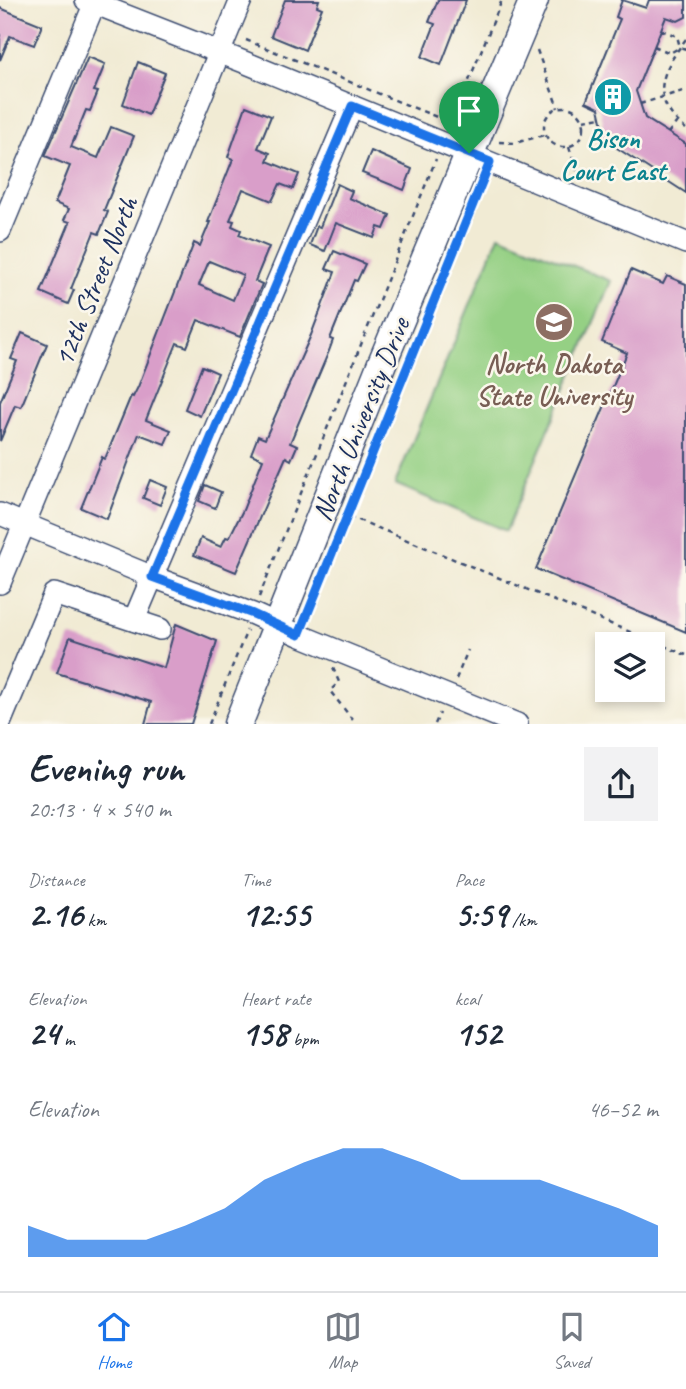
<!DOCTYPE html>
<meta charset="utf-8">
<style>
:root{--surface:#fff;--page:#f2f2f3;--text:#1f2937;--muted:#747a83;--line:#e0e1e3;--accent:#1a73e8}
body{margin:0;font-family:Caveat,sans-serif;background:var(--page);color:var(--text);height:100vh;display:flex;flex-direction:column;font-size:26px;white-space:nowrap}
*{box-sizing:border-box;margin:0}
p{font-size:23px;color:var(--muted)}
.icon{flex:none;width:38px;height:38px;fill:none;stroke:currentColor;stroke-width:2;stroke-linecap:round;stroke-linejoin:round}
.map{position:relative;height:724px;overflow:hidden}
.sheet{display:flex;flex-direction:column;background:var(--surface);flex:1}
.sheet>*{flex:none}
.controls{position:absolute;left:595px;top:632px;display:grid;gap:14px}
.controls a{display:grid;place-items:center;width:70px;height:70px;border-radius:0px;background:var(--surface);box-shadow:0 4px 10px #0003;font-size:35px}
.pin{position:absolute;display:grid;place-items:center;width:60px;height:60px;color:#fff;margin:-72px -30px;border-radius:50% 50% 50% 0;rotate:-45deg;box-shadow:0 0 7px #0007}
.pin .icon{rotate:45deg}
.round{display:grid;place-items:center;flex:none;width:74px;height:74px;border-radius:0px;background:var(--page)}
.head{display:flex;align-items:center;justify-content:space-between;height:119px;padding:0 28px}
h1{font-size:38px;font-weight:600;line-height:52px}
.metrics{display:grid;grid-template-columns:repeat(3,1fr);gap:10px;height:119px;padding:7px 28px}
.metrics div{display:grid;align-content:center}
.metrics b{font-size:35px;font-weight:600}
.metrics small{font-size:19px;font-weight:400}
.metrics p{font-size:19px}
.chart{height:196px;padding:14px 28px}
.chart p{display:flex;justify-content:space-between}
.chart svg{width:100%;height:126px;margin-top:7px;fill:var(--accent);opacity:.7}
.menu{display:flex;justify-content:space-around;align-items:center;height:98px;border-top:2px solid var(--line);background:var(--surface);font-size:19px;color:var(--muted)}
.menu a{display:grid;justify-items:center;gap:4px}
.menu .selected{color:var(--accent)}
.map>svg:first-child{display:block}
.green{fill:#95d084;stroke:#588071;stroke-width:2}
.building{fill:#d99ec9;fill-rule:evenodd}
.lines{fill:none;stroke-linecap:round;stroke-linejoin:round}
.minor-casing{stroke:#3b4b70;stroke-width:24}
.major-casing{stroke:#3b4b70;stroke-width:31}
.path{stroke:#3b4b70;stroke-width:2.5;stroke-dasharray:5 5;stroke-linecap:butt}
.minor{stroke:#fff;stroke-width:21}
.major{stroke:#fff;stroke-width:28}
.route-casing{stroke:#fff;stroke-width:14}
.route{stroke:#1a73e8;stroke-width:9}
.labels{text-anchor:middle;stroke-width:5;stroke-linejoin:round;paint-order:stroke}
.culture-label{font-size:28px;font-weight:bold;fill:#0d838f;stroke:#fbf7ec}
.street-label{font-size:28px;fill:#1b2f5e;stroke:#fbf7ec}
.education-label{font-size:28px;font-weight:bold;fill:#785e54;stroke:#fbf7ec}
</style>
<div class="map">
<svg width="686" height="724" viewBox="0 0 686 724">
<rect width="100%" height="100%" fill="#fbf7ec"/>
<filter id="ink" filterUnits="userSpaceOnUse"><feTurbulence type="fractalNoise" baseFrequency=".0143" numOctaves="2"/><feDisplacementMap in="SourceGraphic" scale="14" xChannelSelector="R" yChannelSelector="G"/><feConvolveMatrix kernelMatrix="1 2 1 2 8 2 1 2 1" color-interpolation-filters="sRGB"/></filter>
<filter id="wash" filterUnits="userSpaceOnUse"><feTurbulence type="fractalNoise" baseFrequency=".00686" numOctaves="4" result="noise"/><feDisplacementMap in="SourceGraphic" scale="28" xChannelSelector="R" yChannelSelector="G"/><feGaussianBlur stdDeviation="1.57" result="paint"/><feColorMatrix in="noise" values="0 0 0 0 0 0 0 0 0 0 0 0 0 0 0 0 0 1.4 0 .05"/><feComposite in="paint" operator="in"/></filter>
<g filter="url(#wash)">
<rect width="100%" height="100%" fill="#f1ebd4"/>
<!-- green -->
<path class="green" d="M499 235 611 281 506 531 395 484Z"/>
<g id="blocks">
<!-- building -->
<g class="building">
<path d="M285 0H319L317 6 322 8 305 50 271 36Z"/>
<path d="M438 0H466L441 65 422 57 435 24 429 22Z"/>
<path d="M622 0 646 8 649 0H686V17L678 21 666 17 636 91 645 118 686 144V193L597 135 603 126 599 108 586 102 620 19 616 17Z"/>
<path d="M0 8 42 25 34 45 10 36 0 60Z"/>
<path d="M88 57 105 64 94 91 98 92 90 111 86 110 71 147 98 158 111 127 134 136 104 210 108 212 99 234 94 232 71 289 74 290 68 304 41 292 70 222 64 220 69 209 55 203 70 166 45 156Z"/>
<path d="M138 62 165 73 148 115 123 104Z"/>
<path d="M246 106 271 116 258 148 270 153 267 161 299 174 293 189 280 184 272 201 243 189 230 220 234 221 232 226 241 230 239 235 269 247 255 281 262 284 240 337 198 320 187 347 177 343 146 420 171 430 165 444 139 434 107 519 81 508 102 457 105 459 131 396 133 397 138 387 194 243 200 246 210 222H208L233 159 228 157ZM209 261 243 275 233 300 199 285Z"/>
<path d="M371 151 412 169 404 190 362 173Z"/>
<path d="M337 184 352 191 349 198 390 215 384 229 378 227 374 238 336 223 325 251 310 245 317 226 320 227Z"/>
<path d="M334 251 365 264 357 281 354 280 330 339 333 340 329 351 290 443 297 446 291 460 286 457 236 572 194 555 201 538 221 547 226 537 229 538 243 510 263 459 251 454 258 436 265 439 311 335 335 272 326 269Z"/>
<path d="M631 270 663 284 667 276 686 284V632L536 569 627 353 602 342Z"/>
<path d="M22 333 47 344 21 407 15 405 0 441V402L17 361 11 359Z"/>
<path d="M202 366 218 373 200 416 185 409Z"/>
<path d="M150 480 167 487 160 505 143 498Z"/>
<path d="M205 485 221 492 215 508 199 501Z"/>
<path d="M176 624 217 641 191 724H145L151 702 57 673 70 637 164 668Z"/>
</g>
</g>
</g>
<g filter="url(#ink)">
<use href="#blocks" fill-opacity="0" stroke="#3b4b70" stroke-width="2"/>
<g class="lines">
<defs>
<g id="minor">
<path d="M86 0 244 62 686 243"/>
<path d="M0 231 96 0"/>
<path d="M0 514 153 577 253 614 299 635 517 724"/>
<path d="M0 583 241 0"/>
<path d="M134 620 352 106"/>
<path d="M0 723 54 594 160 629"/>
</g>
<path id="major" d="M238 724 382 363 534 0"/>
</defs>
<!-- minor casing -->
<use href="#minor" class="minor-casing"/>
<!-- major casing -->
<use href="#major" class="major-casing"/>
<!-- path -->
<g class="path">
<path d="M661 30 677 36 680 47 686 49"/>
<path d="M686 39C660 73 649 99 686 129"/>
<path d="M246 40 454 124"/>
<path d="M654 46 670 53 677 49"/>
<path d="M537 50 558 108"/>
<path d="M640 104 686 90"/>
<circle cx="564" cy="127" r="20"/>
<path d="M584 120 601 117"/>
<path d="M450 127 502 0"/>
<path d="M668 133 677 122"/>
<path d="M499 142 515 143 544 135"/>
<path d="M569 147 580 180"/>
<path d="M349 516 686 655"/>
<path d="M259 597 436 159"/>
<path d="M307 617 446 272"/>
<path d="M333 668 339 682 330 691 356 724"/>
<path d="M456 679 468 650"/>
<path d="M209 724 247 630"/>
<path d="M435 724 440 713"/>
</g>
<!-- minor -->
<use href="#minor" class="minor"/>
<!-- major -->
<use href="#major" class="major"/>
</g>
</g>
<g class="lines" filter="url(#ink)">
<defs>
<path id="route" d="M352 106 490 162 299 635 253 614 152 577Z"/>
</defs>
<!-- route casing -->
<use href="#route" class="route-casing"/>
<!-- route -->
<use href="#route" class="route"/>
</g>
<!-- icons -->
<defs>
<symbol id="building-disc" viewBox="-11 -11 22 22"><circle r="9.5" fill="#0f9aa8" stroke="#fbf7ec"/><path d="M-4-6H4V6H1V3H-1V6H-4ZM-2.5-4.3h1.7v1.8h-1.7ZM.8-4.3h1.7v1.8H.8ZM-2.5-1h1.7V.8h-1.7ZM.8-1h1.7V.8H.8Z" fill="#fff"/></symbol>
<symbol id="university-disc" viewBox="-11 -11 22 22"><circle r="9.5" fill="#8d6e63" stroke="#fbf7ec"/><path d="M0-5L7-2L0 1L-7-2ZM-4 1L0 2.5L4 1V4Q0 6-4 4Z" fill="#fff"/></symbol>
</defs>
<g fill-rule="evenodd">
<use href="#building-disc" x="591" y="75" width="44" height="44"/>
<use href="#university-disc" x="532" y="300" width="44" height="44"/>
</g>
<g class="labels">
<!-- culture labels -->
<g class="culture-label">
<text x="613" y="148">Bison<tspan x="613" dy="32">Court East</tspan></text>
</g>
<!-- street labels -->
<g class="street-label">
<text transform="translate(95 281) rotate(-68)" y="10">12th Street North</text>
<text transform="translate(360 419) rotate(-68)" y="10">North University Drive</text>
</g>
<!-- education labels -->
<g class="education-label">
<text x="554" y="373">North Dakota<tspan x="554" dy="32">State University</tspan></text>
</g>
</g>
</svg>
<div class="controls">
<a><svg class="icon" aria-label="layers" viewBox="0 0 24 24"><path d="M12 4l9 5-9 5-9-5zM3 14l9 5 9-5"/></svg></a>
</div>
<div class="pin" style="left:469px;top:153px;background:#1e9e55"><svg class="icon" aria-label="arrive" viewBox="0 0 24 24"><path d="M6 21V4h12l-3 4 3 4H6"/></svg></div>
</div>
<section class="sheet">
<div class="head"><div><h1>Evening run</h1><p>20:13 · 4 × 540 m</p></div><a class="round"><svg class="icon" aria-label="share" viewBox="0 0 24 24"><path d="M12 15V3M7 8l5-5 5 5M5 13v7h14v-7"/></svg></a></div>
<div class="metrics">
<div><p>Distance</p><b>2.16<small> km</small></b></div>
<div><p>Time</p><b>12:55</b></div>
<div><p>Pace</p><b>5:59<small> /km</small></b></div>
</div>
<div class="metrics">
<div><p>Elevation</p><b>24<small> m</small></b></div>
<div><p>Heart rate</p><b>158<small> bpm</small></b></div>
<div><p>kcal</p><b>152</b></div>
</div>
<div class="chart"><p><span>Elevation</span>46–52 m</p>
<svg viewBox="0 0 160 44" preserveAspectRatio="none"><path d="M0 44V33L10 38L20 38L30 38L40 33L50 27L60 17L70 11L80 6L90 6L100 11L110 17L120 17L130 17L140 22L150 27L160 33V44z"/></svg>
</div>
</section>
<nav class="menu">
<a class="selected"><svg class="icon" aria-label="home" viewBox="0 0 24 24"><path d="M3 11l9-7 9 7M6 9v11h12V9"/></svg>Home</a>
<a><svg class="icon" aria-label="map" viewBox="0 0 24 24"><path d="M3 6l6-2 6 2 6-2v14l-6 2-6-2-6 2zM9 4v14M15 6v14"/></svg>Map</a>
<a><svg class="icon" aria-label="saved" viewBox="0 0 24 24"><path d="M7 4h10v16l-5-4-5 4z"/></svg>Saved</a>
</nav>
